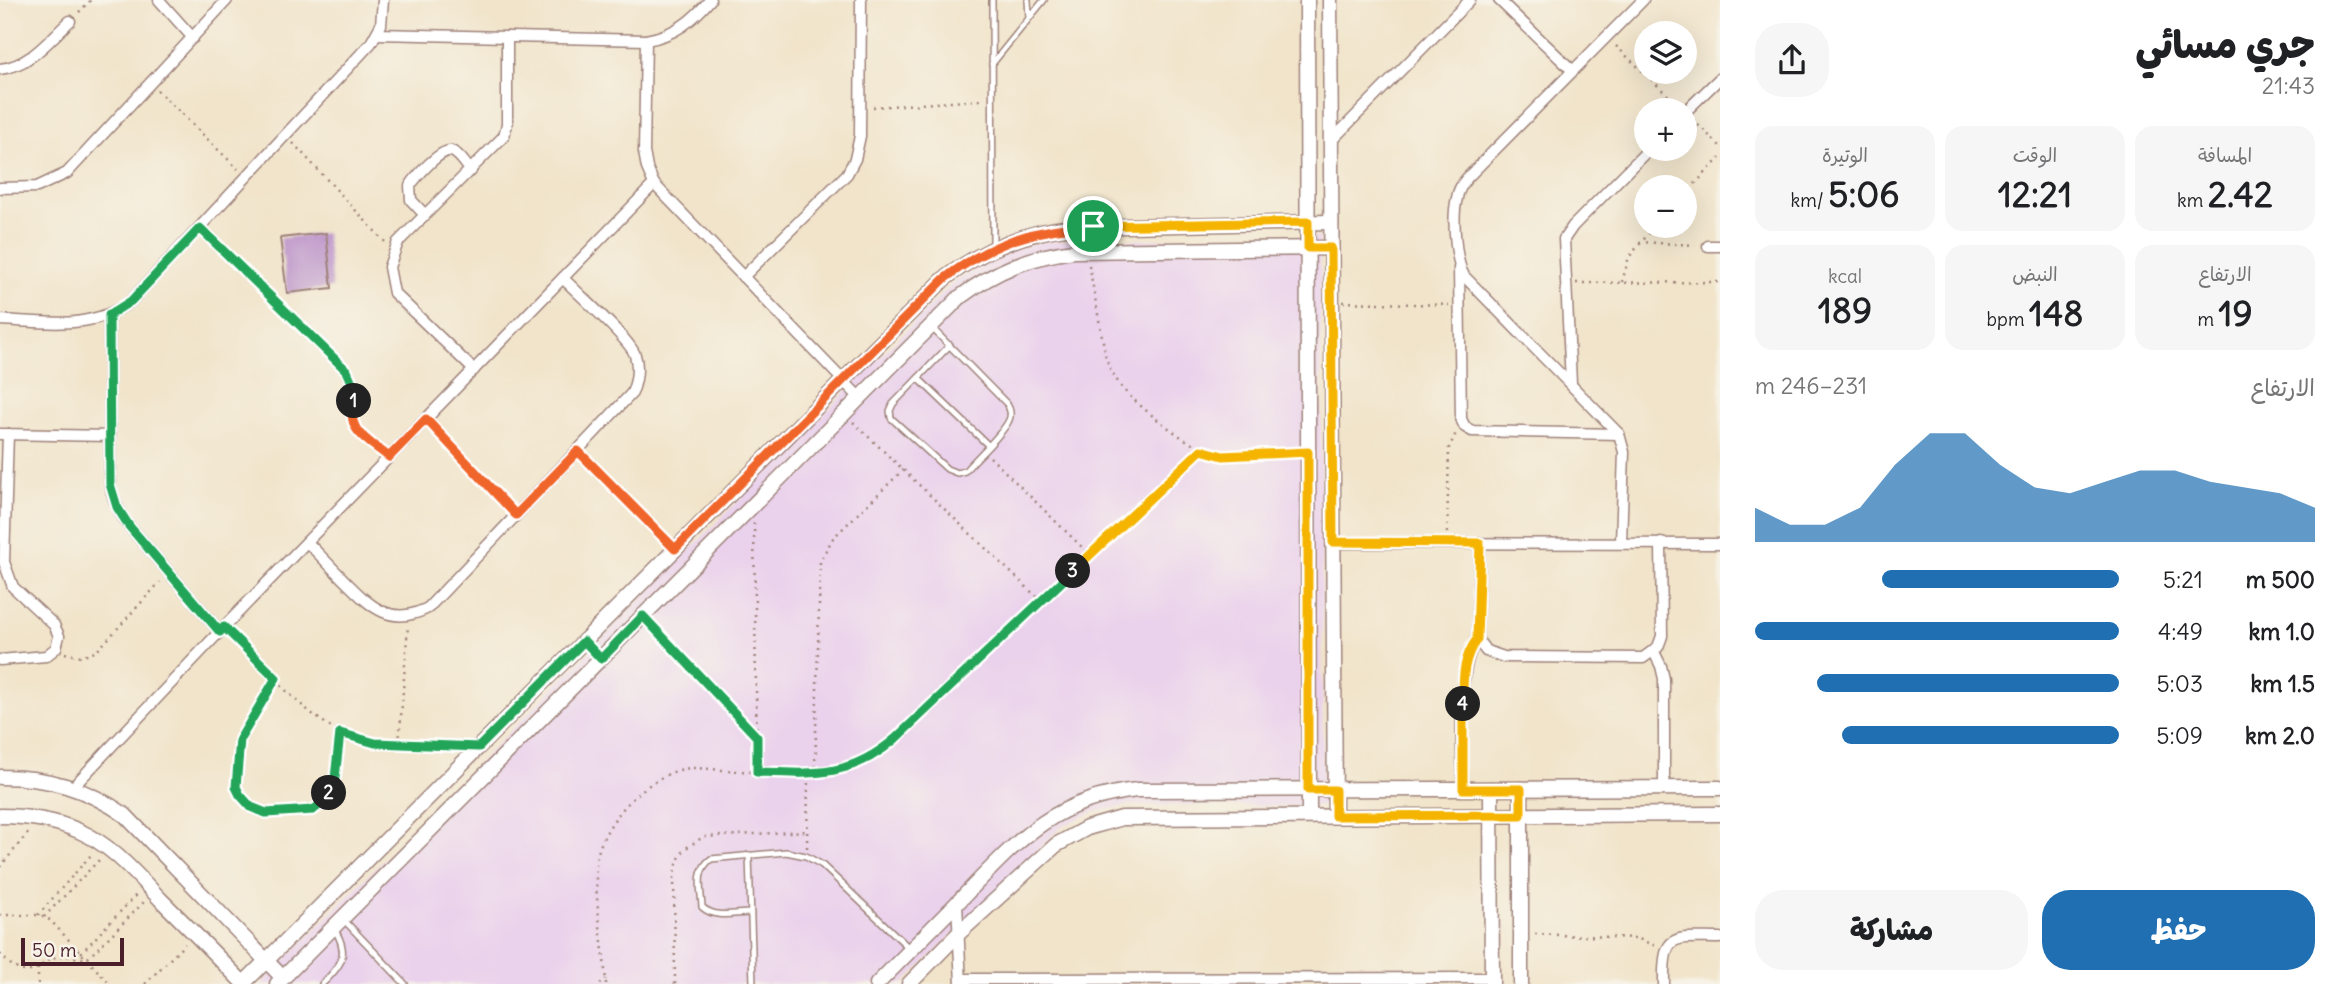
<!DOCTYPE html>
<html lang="ar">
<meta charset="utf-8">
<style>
:root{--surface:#fff;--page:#f6f6f6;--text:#202124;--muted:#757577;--accent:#1f6fb2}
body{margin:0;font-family:Delius,"Playpen Sans Arabic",sans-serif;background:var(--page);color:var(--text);direction:rtl;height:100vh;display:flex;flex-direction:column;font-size:26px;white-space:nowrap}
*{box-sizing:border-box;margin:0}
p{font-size:23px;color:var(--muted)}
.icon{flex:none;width:38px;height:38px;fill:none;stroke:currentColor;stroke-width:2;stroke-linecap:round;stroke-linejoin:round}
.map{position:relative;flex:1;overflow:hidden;direction:ltr}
.panel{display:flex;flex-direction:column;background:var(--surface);width:630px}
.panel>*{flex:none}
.buttons{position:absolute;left:1634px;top:21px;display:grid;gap:14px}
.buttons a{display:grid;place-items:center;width:63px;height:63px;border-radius:50%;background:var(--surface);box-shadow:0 7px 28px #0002;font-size:35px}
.scale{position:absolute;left:21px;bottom:18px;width:103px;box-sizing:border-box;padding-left:7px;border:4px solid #4a1f2b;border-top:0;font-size:19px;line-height:24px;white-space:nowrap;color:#4a1f2b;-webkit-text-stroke:5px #f7f3e8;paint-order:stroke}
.pin{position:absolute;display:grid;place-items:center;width:60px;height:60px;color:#fff;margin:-30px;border:4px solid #fff;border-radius:50%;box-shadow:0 2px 7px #0007}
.km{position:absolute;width:35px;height:35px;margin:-18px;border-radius:50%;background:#222;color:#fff;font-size:19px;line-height:35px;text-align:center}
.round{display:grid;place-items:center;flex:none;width:74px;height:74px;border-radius:28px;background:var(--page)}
.overview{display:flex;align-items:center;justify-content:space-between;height:119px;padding:0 35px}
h1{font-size:38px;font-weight:800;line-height:52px}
.metrics{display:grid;grid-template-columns:repeat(3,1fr);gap:10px;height:119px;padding:7px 35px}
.metrics div{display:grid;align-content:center;border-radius:18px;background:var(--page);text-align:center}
.metrics b{font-size:35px;font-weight:800}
.metrics small{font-size:19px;font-weight:400}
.metrics p{font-size:19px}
.chart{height:196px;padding:14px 35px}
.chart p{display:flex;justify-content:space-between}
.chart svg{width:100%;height:126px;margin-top:7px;fill:var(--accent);opacity:.7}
.cta{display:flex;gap:14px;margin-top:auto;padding:14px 35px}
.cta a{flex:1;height:80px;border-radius:28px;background:var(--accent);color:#fff;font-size:28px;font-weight:800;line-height:80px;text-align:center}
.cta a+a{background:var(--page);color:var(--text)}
ul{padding:0 35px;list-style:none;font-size:23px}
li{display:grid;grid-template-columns:112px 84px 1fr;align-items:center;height:52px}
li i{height:18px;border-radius:9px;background:var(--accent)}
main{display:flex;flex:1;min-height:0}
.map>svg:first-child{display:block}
.built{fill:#ead1ec}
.building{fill:#be97ca}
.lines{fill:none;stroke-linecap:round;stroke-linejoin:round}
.service-casing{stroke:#9e827a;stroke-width:8}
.minor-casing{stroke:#9e827a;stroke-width:13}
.tertiary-casing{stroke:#9e827a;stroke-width:17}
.path{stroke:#9e827a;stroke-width:2.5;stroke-dasharray:2 5;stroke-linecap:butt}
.service{stroke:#fff;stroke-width:5}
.minor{stroke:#fff;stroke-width:10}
.tertiary{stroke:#fff;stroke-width:14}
.split-1-casing{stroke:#fff;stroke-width:14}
.split-2-casing{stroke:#fff;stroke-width:14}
.split-3-casing{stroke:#fff;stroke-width:14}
.split-4-casing{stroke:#fff;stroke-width:14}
.split-5-casing{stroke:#fff;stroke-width:14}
.split-1{stroke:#f0652b;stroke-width:9}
.split-2{stroke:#22a559;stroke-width:9}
.split-3{stroke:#22a559;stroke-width:9}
.split-4{stroke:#f5b400;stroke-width:9}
.split-5{stroke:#f5b400;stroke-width:9}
</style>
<main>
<section class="panel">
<div class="overview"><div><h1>جري مسائي</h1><p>21:43</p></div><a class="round"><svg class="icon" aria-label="share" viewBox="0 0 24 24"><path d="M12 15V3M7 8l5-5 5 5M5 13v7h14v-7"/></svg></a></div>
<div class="metrics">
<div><p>المسافة</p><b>2.42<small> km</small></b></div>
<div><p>الوقت</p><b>12:21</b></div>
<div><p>الوتيرة</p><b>5:06<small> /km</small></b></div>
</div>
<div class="metrics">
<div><p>الارتفاع</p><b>19<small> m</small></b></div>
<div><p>النبض</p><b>148<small> bpm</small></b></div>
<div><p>kcal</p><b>189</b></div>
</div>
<div class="chart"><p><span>الارتفاع</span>231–246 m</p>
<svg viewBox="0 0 160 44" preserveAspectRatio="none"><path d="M0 44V32L10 38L20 38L30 32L40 17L50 6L60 6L70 17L80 25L90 27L100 23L110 19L120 19L130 23L140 25L150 27L160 32V44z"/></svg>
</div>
<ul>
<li><b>500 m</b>5:21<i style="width:65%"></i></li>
<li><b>1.0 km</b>4:49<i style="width:100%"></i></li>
<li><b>1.5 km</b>5:03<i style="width:83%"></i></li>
<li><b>2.0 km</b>5:09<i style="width:76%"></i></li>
</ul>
<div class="cta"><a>حفظ</a><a>مشاركة</a></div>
</section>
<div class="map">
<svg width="1720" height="984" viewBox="0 0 1720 984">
<rect width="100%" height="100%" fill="#f7f3e8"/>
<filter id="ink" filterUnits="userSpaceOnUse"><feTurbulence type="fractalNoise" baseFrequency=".0143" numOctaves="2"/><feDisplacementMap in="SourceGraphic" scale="14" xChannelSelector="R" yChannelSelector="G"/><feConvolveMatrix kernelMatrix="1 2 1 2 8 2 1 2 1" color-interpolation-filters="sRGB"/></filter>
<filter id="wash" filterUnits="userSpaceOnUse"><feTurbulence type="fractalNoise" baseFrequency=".00686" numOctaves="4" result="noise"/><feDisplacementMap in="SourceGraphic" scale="28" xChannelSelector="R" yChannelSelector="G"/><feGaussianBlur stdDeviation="1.57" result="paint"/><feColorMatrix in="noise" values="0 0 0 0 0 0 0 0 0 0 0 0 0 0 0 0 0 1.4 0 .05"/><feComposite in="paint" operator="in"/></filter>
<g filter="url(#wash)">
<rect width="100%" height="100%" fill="#f1e4ca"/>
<!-- built -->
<path class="built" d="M1320 237 1323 806 1129 805 1094 812 1077 819 1061 827 903 984H261L949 287 976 266 1006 251 1043 241Z"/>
<g id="blocks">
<!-- building -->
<path class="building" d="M326 233 332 288 287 293 280 238Z"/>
</g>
</g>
<g filter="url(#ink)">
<use href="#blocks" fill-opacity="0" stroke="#9e827a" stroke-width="2"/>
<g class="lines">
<defs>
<g id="service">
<path d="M992 0 993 247"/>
<path d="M1028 0 1029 18"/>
<path d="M992 64 1044 0"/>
<path d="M931 327 1007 404C1010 409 1012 414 1009 420 1004 433 975 459 965 471L957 473 947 469 891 418 890 411 893 404 950 345"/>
<path d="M918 378 988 445"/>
<path d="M643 616 711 688"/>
<path d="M749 855 753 984"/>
<path d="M750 913C734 913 715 919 702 907 701 889 695 871 711 859L786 852 806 856 822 865 909 948"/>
<path d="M343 919 405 984"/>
<path d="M322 984C341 966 350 955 335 930"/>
</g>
<g id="minor">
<path d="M159 0 193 38"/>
<path d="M1499 0 1573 71"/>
<path d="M377 34 646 40C675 35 692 21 710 0"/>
<path d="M646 40 644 152 647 168 654 184 860 398"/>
<path d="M0 69C30 66 49 40 70 21"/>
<path d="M1685 112 1720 78"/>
<path d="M1331 141 1470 0"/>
<path d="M0 188 37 187 67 173 227 0"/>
<path d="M425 215 411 200 410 186C416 177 440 149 451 151 459 153 466 165 471 171"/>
<path d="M1708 246H1720"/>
<path d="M1459 268 1461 419 1465 427 1472 431 1619 434"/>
<path d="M743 277 847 174 855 159 860 136 861 0"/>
<path d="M109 315 110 484C113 500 119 513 129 526L220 632"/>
<path d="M0 320C45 322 92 331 131 301L371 43 381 25 383 0"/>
<path d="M474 370 394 293 389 267 398 242 504 136 507 124V37"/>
<path d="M1571 383 1564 239 1573 226 1649 149"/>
<path d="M0 434 110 436"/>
<path d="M307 542C320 555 333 569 346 582 371 607 391 627 428 608L632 393C637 380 639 368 635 355 630 339 577 293 563 278"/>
<path d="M1333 543 1720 544"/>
<path d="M1480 543 1477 639 1486 651 1504 657 1643 658 1658 647 1662 636 1661 543"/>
<path d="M1621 543 1624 452 1619 434 1464 276C1455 260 1452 216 1457 198 1458 190 1462 184 1467 178L1643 0"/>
<path d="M1654 652 1661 666 1664 679V789"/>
<path d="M0 660 46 656 56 648 59 636 54 625 13 587 4 562 8 434"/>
<path d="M73 787 224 627 654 184"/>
<path d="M1463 789C1463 750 1455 669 1477 639"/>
<path d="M957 903 961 984"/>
<path d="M961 979 1492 978"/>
<path d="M1664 984C1663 931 1673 938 1720 938"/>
</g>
<g id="tertiary">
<path d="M1307 0 1309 816"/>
<path d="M1330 0 1335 816"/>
<path d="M0 777C47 777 86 788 125 815L283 978"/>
<path d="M1491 789 1492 984"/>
<path d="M1521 789V984"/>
<path d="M0 816C27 816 54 820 79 831 112 845 136 874 161 900 189 928 217 956 244 984"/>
<path d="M243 984 944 279C983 249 1024 232 1072 227L1331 222"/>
<path d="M277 984 960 297C995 271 1030 256 1074 251L1331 248"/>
<path d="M877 984C906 955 935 925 964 896 1019 839 1054 799 1137 790L1720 788"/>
<path d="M909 984 959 933 1056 845 1087 828 1122 818 1720 814"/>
</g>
</defs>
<!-- service casing -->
<use href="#service" class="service-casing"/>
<!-- minor casing -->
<use href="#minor" class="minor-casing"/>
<!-- tertiary casing -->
<use href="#tertiary" class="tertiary-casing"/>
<!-- path -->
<g class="path">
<path d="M79 12 91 0"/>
<path d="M1616 46 1677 104"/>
<path d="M157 90 238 169"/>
<path d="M873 107 982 100"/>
<path d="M1693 120 1720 146"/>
<path d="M293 143 386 243"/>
<path d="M1685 194 1720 158"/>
<path d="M207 235 347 371C362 392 349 400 351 421L358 431 379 449"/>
<path d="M1639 242 1695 245"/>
<path d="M1089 265 1106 358C1111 370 1116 381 1124 390 1139 407 1195 451 1216 455 1241 460 1271 454 1296 452"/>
<path d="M1622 282 1629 257 1655 226"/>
<path d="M1576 283 1720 282"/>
<path d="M1343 302 1449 305"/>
<path d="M853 422 1041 601"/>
<path d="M433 427 508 506"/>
<path d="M990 457 1090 555"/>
<path d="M585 458 667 541"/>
<path d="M754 523 757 772"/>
<path d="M1447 533 1449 448 1456 433"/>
<path d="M232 635C268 670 315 731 365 741 393 746 432 744 462 746"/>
<path d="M65 653 78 656 96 652 160 582"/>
<path d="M276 679 240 739 236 787 245 801 266 813 308 810 318 807 328 795 335 778 340 733"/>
<path d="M716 693 757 737"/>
<path d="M399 743 408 625"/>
<path d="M815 774 820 561 833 538 903 470"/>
<path d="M807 848 808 774"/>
<path d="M0 867 29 832"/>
<path d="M0 915H38L50 920 110 984"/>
<path d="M38 915 91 855"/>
<path d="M44 917 100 859"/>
<path d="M1535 934 1636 938 1656 946"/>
<path d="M81 953 137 894"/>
<path d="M0 954C10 965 23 978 39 967 44 964 47 960 53 958 63 954 77 958 87 959L144 902"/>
<path d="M38 984V968"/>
<path d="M145 984 185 944"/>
<path d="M600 984 606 979"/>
<path d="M606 984C604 945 595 905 596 867 597 825 649 772 690 768 700 768 711 769 722 770 787 773 841 785 895 739L1201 450"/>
<path d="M675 984 674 873 680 856 686 848 703 837 807 831"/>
</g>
<!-- service -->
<use href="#service" class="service"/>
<!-- minor -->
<use href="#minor" class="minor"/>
<!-- tertiary -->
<use href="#tertiary" class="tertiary"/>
</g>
</g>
<g class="lines" filter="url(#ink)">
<defs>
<path id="split-1" d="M354 401C345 431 368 440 389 457L426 419 516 515 578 451 675 549 944 279C989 244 1036 227 1093 226"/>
<path id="split-2" d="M329 793 321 804 313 810 266 813 251 807 240 795 236 787 240 739 276 678 224 627 220 632 129 526 117 507 110 484 109 315 131 301 200 228 347 371 354 387V401"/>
<path id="split-3" d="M329 793 335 778 340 733 375 743 479 747 584 641 601 659 643 616 757 737V772C813 774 850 778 895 739L1073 571"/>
<path id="split-4" d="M1073 571 1201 450 1223 456 1308 452V790H1335V816L1521 815V789H1463V704"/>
<path id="split-5" d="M1093 226 1308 222V248H1331L1333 542 1480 543 1477 639C1462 659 1463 680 1463 704"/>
</defs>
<!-- split-1 casing -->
<use href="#split-1" class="split-1-casing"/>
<!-- split-2 casing -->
<use href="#split-2" class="split-2-casing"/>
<!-- split-3 casing -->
<use href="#split-3" class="split-3-casing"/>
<!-- split-4 casing -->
<use href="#split-4" class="split-4-casing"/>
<!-- split-5 casing -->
<use href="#split-5" class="split-5-casing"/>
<!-- split-1 -->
<use href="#split-1" class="split-1"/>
<!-- split-2 -->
<use href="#split-2" class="split-2"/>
<!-- split-3 -->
<use href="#split-3" class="split-3"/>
<!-- split-4 -->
<use href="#split-4" class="split-4"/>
<!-- split-5 -->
<use href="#split-5" class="split-5"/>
</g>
</svg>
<div class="buttons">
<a><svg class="icon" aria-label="layers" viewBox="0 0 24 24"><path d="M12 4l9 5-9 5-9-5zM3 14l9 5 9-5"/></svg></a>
<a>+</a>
<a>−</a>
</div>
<div class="scale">50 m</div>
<div class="pin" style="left:1093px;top:226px;background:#1e9e55"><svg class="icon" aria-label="arrive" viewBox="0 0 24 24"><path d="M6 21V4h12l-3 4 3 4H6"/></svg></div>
<b class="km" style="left:354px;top:401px">1</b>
<b class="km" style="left:329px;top:793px">2</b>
<b class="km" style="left:1073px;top:571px">3</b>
<b class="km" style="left:1463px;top:704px">4</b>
</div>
</main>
